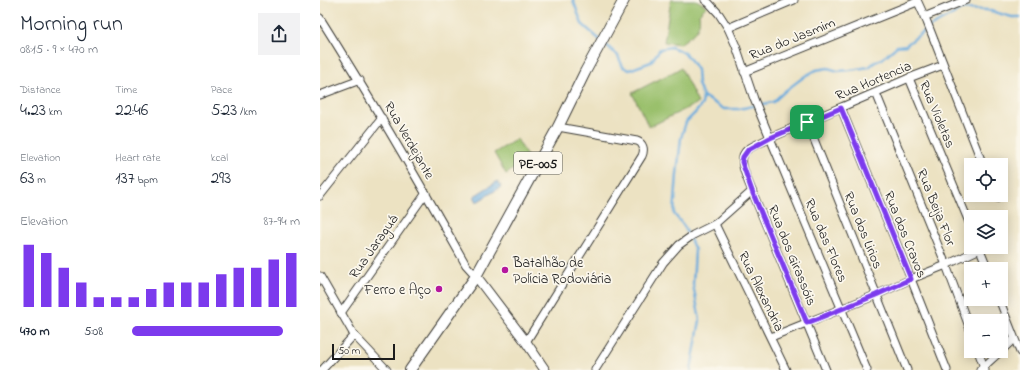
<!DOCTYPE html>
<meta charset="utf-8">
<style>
:root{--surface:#fff;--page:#f2f2f3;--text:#1f2937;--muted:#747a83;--accent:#7c3aed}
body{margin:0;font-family:"Indie Flower",sans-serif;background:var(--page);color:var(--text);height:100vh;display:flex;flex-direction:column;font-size:15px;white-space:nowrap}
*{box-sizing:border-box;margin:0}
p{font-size:13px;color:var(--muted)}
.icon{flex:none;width:22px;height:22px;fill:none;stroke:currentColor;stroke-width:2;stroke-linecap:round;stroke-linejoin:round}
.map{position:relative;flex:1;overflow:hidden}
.sheet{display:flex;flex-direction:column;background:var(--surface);width:320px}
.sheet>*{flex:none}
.fabs{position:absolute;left:644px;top:158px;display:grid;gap:8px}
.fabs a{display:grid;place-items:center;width:44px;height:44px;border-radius:0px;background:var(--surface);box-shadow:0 2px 10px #0003;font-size:20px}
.scale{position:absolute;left:12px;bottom:10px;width:63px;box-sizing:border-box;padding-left:4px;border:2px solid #1c1c1c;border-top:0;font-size:11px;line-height:14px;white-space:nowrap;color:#1c1c1c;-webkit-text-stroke:3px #fbf7ec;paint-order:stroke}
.pin{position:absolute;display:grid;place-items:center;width:34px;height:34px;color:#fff;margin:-17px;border-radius:8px;box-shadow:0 2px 6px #0006}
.round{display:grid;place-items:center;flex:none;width:42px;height:42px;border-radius:0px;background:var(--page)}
.summary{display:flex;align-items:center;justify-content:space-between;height:68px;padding:0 20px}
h1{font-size:22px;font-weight:600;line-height:30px}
.metrics{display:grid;grid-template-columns:repeat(3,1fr);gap:6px;height:68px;padding:4px 20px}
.metrics div{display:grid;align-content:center}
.metrics b{font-size:17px;font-weight:600}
.metrics small{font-size:11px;font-weight:400}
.metrics p{font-size:11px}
.chart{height:112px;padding:8px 20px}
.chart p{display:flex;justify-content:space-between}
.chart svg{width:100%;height:72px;margin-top:4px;stroke:var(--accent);stroke-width:6}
ul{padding:0 20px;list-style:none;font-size:13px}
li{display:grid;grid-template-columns:64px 48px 1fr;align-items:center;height:30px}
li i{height:10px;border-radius:5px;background:var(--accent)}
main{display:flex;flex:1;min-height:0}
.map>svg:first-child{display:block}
.green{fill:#9ac06c;stroke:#5b6e44}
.water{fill:#69aadd;stroke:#42637c}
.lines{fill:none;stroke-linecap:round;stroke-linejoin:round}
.stream{stroke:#69aadd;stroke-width:2.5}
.street-casing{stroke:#3b3a35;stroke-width:9}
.secondary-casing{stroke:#3b3a35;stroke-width:11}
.primary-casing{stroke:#3b3a35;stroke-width:12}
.street{stroke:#fff;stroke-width:7}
.secondary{stroke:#fff;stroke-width:9}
.primary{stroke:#fff;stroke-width:10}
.route-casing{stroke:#fff;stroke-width:8}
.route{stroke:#7c3aed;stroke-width:5}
.poi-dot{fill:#b5179e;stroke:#fbf7ec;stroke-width:1.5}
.labels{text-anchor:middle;stroke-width:3.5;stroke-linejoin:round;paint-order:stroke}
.shield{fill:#fbf7ec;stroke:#5f5e5a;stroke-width:1}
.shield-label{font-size:13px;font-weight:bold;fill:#1c1c1c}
.street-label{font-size:14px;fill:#1c1c1c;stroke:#fbf7ec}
.poi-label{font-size:14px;fill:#1c1c1c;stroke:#fbf7ec;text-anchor:start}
</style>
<main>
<section class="sheet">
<div class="summary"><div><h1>Morning run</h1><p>08:15 · 9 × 470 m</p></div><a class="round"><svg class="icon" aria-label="share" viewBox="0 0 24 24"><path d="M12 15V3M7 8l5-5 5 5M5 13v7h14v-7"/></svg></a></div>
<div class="metrics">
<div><p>Distance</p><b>4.23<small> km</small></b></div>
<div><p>Time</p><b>22:46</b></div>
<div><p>Pace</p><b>5:23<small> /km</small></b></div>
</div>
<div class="metrics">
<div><p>Elevation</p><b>63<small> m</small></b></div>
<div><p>Heart rate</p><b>137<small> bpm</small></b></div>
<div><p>kcal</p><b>293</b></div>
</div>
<div class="chart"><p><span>Elevation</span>87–94 m</p>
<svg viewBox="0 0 160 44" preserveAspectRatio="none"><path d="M5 44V6M15 44V11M25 44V20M35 44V29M45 44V38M55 44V38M65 44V38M75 44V33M85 44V29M95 44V29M105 44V29M115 44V24M125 44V20M135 44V20M145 44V15M155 44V11"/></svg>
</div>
<ul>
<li><b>470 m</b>5:08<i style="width:90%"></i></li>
</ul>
</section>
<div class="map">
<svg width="700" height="370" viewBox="0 0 700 370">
<rect width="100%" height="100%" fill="#fbf7ec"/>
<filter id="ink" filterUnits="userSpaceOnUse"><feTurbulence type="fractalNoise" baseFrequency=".025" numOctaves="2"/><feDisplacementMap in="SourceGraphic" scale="8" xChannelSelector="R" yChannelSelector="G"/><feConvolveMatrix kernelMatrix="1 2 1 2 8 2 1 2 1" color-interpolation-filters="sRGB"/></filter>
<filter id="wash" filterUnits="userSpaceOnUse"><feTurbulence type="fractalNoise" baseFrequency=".012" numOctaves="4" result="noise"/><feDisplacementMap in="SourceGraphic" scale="16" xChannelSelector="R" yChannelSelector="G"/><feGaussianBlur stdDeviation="0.9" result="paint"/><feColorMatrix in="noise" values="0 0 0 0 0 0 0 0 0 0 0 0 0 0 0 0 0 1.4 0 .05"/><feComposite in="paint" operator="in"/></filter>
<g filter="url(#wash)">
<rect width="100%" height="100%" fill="#ece2c2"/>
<!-- green -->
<g class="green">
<path d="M351 0H376L387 6 379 14C382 31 371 35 360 44L344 42Z"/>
<path d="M361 68 378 103 329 127 312 93Z"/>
<path d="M197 139 209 159 186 174 174 153Z"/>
</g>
<!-- water -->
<path class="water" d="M178 181 181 187 157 202 154 196Z"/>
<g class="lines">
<!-- stream -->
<g class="stream">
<path d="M253 0 262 24 280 40"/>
<path d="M284 43 298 56 303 67 309 70 331 62 340 49 351 47 363 52 370 59 377 70 378 84 383 96 382 104 376 112 366 122 361 138 357 174 354 214 364 226 375 250 373 285 380 320 371 370"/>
<path d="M383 96 404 109H419L428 107 453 102 465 91 485 76 496 70 508 68 518 71 530 70 549 67 555 62 562 59 577 46 586 45 611 26 643 9 667 10 692 17H700"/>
</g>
</g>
</g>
<g filter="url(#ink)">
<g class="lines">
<defs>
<g id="street">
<path d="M385 0 389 3 399 14 408 28 416 46 434 99 450 138 547 370"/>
<path d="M597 0 607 22 663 165"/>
<path d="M604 17 646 0"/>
<path d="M0 18C51 99 99 181 146 265L156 276"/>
<path d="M408 28 474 0"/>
<path d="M424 72 597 2"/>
<path d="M589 78 651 227"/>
<path d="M556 93 626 265 651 332"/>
<path d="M0 95 40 80"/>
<path d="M521 108 591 279 627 370"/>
<path d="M487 122 587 370"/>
<path d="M676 195 677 198"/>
<path d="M0 196 62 118"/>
<path d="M395 224 466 370"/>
<path d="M659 247 668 269"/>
<path d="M0 276 34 335 67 370"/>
<path d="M679 299 700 352"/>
<path d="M21 313 106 193"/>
<path d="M451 337 556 295 591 279 626 265 660 249"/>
<path d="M206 342 322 156C325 149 323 143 317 141L238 127"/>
<path d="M658 351 665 370"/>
<path d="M681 351 694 339"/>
<path d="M2 370 34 335"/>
<path d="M275 370 343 263 359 245 373 235 395 224 432 191"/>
<path d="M506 370 432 191C428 180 416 159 427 150 433 145 443 142 450 138L589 78 623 65"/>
<path d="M660 370 681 351"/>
</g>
<path id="secondary" d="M156 276 206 342 225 370"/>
<path id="primary" d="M90 370 156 276 238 127 265 72 304 0"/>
</defs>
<!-- street casing -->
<use href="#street" class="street-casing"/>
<!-- secondary casing -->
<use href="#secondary" class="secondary-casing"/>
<!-- primary casing -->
<use href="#primary" class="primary-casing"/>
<!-- street -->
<use href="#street" class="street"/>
<!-- secondary -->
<use href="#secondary" class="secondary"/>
<!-- primary -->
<use href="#primary" class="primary"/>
</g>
</g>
<g class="lines" filter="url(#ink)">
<defs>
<path id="route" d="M521 108 591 279 556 295 487 323 432 191 424 168 422 162 423 157 428 150 450 138Z"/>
</defs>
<!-- route casing -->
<use href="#route" class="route-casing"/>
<!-- route -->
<use href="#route" class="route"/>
</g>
<!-- markers -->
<g class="poi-dot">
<circle cx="185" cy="270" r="4"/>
<circle cx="119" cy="289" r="4"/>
</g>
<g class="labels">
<!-- shield labels -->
<rect class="shield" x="194" y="152" width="48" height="22" rx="3"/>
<g class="shield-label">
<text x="218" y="168">PE-005</text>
</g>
<!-- street labels -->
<g class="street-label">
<text transform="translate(472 38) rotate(-22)" y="5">Rua do Jasmim</text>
<text transform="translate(553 80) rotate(-23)" y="5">Rua Hortencia</text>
<text transform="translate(618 114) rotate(67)" y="5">Rua Violetas</text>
<text transform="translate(90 140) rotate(60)" y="5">Rua Verdejante</text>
<text transform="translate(617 207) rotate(68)" y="5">Rua Beija Flor</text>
<text transform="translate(544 230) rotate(68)" y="5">Rua dos Lirios</text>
<text transform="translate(586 234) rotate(68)" y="5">Rua dos Cravos</text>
<text transform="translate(507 240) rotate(67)" y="5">Rua das Flores</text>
<text transform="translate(53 246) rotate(-55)" y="5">Rua Jaraguá</text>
<text transform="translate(473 255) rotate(68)" y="5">Rua dos Girassóis</text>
<text transform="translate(442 291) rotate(64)" y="5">Rua Alexandria</text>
</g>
<!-- poi labels -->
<g class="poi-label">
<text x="193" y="267">Batalhão de<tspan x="193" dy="16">Polícia Rodoviária</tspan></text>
<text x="111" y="294" text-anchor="end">Ferro e Aço</text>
</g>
</g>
</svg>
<div class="fabs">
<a><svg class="icon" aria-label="locate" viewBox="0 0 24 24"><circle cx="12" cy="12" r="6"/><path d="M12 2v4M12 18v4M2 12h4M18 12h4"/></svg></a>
<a><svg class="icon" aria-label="layers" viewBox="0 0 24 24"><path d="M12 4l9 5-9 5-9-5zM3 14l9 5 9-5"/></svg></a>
<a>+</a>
<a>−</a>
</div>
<div class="scale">50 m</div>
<div class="pin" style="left:487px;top:122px;background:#1e9e55"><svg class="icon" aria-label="arrive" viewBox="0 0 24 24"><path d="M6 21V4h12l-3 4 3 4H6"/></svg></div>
</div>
</main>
